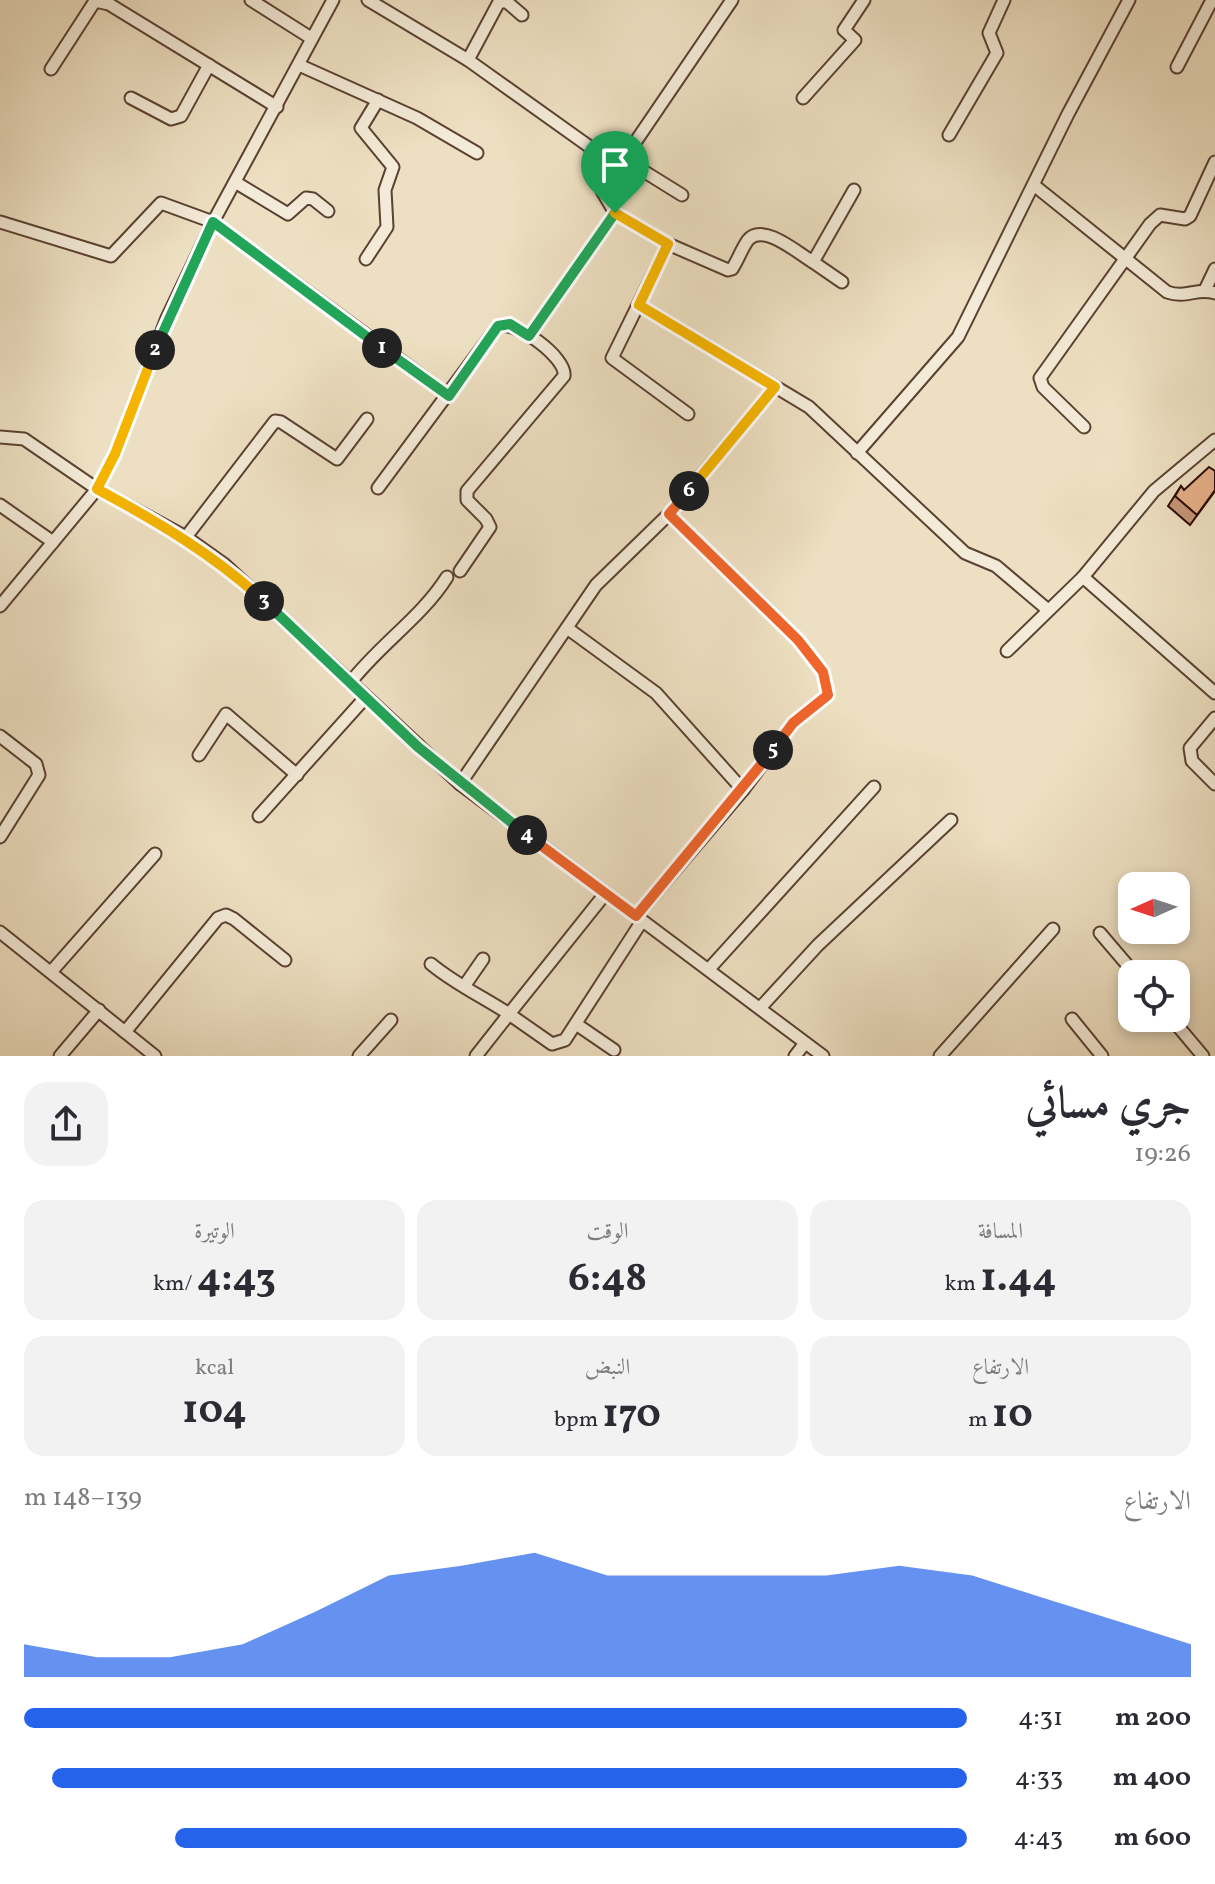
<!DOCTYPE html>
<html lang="ar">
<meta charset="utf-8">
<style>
:root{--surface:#fff;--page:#f2f2f3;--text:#2b2b33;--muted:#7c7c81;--accent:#2563eb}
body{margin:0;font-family:Vollkorn,Amiri,serif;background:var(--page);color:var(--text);direction:rtl;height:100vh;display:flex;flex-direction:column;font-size:30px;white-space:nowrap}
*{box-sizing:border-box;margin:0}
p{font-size:26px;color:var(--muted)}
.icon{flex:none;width:44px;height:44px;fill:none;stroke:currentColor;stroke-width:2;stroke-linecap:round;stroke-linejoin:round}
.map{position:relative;height:1056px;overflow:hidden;direction:ltr}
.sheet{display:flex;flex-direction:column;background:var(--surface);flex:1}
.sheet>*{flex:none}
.needle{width:52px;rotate:267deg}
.fabs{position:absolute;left:1118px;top:872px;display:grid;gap:16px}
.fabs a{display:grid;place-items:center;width:72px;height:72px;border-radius:16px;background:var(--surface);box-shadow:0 4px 12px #0003;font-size:40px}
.pin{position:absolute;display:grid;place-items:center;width:68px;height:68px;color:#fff;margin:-82px -34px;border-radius:50% 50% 50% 0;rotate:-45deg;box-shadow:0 0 8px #0007}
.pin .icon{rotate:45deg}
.km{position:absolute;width:40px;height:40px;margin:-20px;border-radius:50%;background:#222;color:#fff;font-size:22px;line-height:40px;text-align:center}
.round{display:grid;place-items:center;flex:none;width:84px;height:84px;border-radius:24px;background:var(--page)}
.head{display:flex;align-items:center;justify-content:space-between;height:136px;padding:0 24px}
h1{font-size:44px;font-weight:700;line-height:60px}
.metrics{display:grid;grid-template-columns:repeat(3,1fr);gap:12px;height:136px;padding:8px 24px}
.metrics div{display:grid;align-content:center;border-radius:20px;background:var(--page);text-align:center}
.metrics b{font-size:40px;font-weight:700}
.metrics small{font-size:22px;font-weight:400}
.metrics p{font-size:22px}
.chart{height:224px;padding:16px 24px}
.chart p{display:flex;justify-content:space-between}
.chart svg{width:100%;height:144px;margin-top:8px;fill:var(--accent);opacity:.7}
ul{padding:0 24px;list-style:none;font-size:26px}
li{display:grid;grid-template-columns:128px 96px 1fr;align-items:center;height:60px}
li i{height:20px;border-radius:10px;background:var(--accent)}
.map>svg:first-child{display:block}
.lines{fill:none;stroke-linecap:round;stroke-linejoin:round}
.street-casing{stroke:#5b4132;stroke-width:15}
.street{stroke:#f3ead7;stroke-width:11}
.wall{fill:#c59675;stroke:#2a0c03;stroke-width:2}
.building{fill:#e5af88;stroke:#2a0c03;stroke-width:2}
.split-1-casing{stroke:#fff;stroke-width:16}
.split-2-casing{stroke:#fff;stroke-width:16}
.split-3-casing{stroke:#fff;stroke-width:16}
.split-4-casing{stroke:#fff;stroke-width:16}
.split-5-casing{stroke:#fff;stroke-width:16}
.split-6-casing{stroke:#fff;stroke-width:16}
.split-7-casing{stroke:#fff;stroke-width:16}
.split-1{stroke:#22a559;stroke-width:10}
.split-2{stroke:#22a559;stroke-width:10}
.split-3{stroke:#f5b400;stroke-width:10}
.split-4{stroke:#22a559;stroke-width:10}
.split-5{stroke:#f0652b;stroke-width:10}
.split-6{stroke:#f0652b;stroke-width:10}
.split-7{stroke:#f5b400;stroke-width:10}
</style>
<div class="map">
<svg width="1215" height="1056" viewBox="0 0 1215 1056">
<rect width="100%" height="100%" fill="#eddfc1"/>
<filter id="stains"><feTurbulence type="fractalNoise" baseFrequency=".0025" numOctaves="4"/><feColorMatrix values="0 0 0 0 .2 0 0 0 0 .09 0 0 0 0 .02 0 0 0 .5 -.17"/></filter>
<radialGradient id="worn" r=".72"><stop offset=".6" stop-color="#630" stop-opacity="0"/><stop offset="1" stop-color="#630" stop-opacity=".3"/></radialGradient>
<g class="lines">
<defs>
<g id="street">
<path d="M251 0 311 38"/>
<path d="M368 0 468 60 618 167"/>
<path d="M732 0 602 191 615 213 668 244 728 270 732 269C738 260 742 248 748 240 763 222 799 254 813 262L854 190"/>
<path d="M468 60 499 2H507L522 15"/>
<path d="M299 65 417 118 477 153"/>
<path d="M1177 67 1212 0"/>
<path d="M51 69 95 1 109 4 277 107"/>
<path d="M131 98 171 119 181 116 209 65"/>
<path d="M803 98 855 40 844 30 864 0"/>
<path d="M949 135 997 53 989 33 1004 0"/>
<path d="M624 159 682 195"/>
<path d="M235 182 288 214 306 198 313 199 328 211"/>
<path d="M1035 186 1167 292C1187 299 1197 287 1215 293"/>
<path d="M0 222 111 256 161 203 213 222 449 396"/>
<path d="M668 244 612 358 688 414"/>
<path d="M366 259 387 227 385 190 393 167 361 128 378 100"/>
<path d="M813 262 842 282"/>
<path d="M1205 290 1215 269"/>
<path d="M639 305 809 407 965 553 996 566 1048 610"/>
<path d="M529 336 615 213"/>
<path d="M1084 427 1043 387 1040 378 1150 224 1160 215 1185 219 1190 216 1215 162"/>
<path d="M0 437 24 439 97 489 186 537 224 564 460 784 823 1056"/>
<path d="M857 453 958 337 1068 114 1129 0"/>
<path d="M378 488 498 326C516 320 567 358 564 376L467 491V500L486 519 490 527 460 571"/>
<path d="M0 505 53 542"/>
<path d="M669 514 798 640 823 672 828 695 793 723 743 790"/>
<path d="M186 537 275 421 281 422 337 459 367 419"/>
<path d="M1083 577 1215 693"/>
<path d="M0 606 97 489 115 454 167 318 213 222 333 0"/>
<path d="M567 628 656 693 743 790 636 916"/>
<path d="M1007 651 1083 577 1154 491 1215 440"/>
<path d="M350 683C379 645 422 617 447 577"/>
<path d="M1215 718 1190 748 1192 761 1215 784"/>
<path d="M0 736 36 764 39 775 0 837"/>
<path d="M199 755 226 714 297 775"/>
<path d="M460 784 596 585 669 514 775 387"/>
<path d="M259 816 365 698"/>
<path d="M0 932 155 1056"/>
<path d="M1100 933 1135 974"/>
<path d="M431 964C455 984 483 997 509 1014L605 894"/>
<path d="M709 969 874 787"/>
<path d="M51 972 155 854"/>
<path d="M465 985 483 959"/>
<path d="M761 1007 818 945 951 820"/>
<path d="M1171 1018 1203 1056"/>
<path d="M1072 1019 1102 1056"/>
<path d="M576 1024 614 1050"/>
<path d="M125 1032 218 918 226 915 234 919 285 960"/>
<path d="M60 1056 99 1010"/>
<path d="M359 1056 391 1020"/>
<path d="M476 1056 509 1014 552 1044 565 1040 642 921"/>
<path d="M795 1056 805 1043"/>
<path d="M940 1056 1053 929"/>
</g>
</defs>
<!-- street casing -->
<use href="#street" class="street-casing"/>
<!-- street -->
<use href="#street" class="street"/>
</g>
<!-- wall -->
<path class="wall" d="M1181 486 1184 490 1215 491 1190 525 1168 506Z"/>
<!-- building -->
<path class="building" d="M1209 467 1215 471V490L1197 515 1175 496 1181 486 1184 490Z"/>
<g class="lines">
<defs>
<path id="split-1" d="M382 348 449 396 498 326 510 324 529 336 615 213"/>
<path id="split-2" d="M155 350 213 222 382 348"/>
<path id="split-3" d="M155 350 115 454 97 489C158 522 213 554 264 601"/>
<path id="split-4" d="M264 601 418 747 527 835"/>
<path id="split-5" d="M527 835 636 916 773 750"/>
<path id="split-6" d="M689 491 669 514 798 640 823 672 828 695 793 723 773 750"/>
<path id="split-7" d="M615 213 668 244 639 305 775 387 689 491"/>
</defs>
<!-- split-1 casing -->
<use href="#split-1" class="split-1-casing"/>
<!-- split-2 casing -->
<use href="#split-2" class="split-2-casing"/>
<!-- split-3 casing -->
<use href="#split-3" class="split-3-casing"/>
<!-- split-4 casing -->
<use href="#split-4" class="split-4-casing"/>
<!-- split-5 casing -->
<use href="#split-5" class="split-5-casing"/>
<!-- split-6 casing -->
<use href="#split-6" class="split-6-casing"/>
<!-- split-7 casing -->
<use href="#split-7" class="split-7-casing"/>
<!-- split-1 -->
<use href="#split-1" class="split-1"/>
<!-- split-2 -->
<use href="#split-2" class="split-2"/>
<!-- split-3 -->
<use href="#split-3" class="split-3"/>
<!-- split-4 -->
<use href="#split-4" class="split-4"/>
<!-- split-5 -->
<use href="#split-5" class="split-5"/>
<!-- split-6 -->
<use href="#split-6" class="split-6"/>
<!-- split-7 -->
<use href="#split-7" class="split-7"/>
</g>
<rect width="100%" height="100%" filter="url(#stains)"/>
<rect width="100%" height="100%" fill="url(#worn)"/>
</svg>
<div class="fabs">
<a><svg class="needle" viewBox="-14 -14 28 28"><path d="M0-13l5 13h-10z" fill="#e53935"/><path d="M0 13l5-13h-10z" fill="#7c7c81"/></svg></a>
<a><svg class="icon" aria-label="locate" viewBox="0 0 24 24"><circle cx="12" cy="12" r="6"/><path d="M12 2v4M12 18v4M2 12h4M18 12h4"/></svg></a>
</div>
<div class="pin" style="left:615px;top:213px;background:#1e9e55"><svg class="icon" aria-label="arrive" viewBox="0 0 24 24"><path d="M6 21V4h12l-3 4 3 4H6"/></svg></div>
<b class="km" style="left:382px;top:348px">1</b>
<b class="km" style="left:155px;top:350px">2</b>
<b class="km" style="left:264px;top:601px">3</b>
<b class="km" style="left:527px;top:835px">4</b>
<b class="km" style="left:773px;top:750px">5</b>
<b class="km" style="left:689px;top:491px">6</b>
</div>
<section class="sheet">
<div class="head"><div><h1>جري مسائي</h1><p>19:26</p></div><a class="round"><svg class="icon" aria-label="share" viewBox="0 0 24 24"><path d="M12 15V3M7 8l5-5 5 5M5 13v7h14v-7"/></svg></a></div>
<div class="metrics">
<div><p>المسافة</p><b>1.44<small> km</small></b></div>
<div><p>الوقت</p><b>6:48</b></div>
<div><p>الوتيرة</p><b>4:43<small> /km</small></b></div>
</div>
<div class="metrics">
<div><p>الارتفاع</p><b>10<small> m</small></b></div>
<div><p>النبض</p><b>170<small> bpm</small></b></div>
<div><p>kcal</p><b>104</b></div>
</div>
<div class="chart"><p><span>الارتفاع</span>139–148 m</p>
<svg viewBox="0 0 160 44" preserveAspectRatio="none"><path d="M0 44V34L10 38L20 38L30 34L40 24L50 13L60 10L70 6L80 13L90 13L100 13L110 13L120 10L130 13L140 20L150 27L160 34V44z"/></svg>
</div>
<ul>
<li><b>200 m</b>4:31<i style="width:100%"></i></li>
<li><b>400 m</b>4:33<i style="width:97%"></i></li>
<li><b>600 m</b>4:43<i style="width:84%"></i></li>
</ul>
</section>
